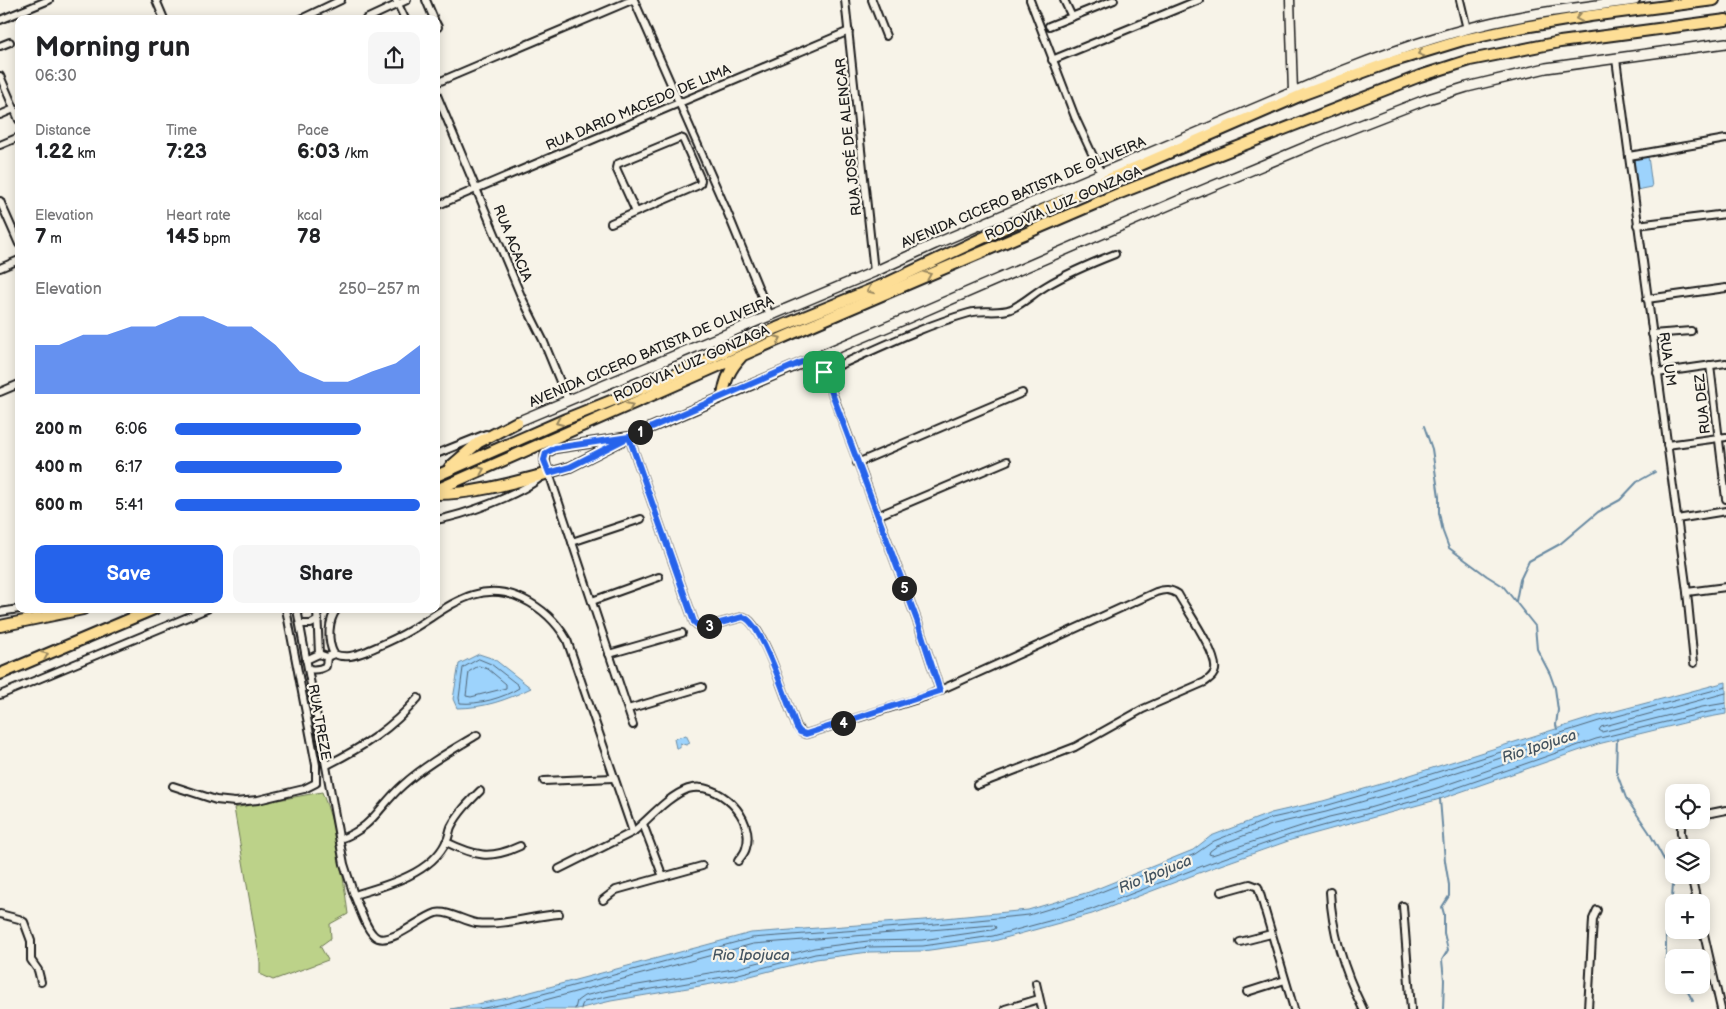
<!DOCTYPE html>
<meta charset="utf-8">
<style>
:root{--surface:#fff;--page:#f6f6f6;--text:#202124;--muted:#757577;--accent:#2563eb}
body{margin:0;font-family:"Balsamiq Sans",sans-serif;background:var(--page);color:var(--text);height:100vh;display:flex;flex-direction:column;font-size:19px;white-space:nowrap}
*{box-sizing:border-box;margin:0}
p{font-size:16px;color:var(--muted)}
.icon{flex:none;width:28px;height:28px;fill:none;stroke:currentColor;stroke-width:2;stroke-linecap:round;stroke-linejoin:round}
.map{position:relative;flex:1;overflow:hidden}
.details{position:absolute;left:15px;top:15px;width:425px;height:598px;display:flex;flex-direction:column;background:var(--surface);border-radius:10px;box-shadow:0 2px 12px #0003}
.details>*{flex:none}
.buttons{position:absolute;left:1665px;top:784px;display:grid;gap:10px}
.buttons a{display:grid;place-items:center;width:45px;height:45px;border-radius:10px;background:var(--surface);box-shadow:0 2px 12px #0003;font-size:25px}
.pin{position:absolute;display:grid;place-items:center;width:42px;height:42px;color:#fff;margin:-21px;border-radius:10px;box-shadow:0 2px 8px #0006}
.km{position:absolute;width:25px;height:25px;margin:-12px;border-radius:50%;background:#222;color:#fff;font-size:14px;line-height:25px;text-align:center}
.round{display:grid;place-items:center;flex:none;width:52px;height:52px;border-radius:10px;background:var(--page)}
.summary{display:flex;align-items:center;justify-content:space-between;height:85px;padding:0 20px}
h1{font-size:28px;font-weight:800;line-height:38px}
.figures{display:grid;grid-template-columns:repeat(3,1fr);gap:8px;height:85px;padding:5px 20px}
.figures div{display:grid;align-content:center}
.figures b{font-size:21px;font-weight:800}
.figures small{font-size:14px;font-weight:400}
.figures p{font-size:14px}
.chart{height:140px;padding:10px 20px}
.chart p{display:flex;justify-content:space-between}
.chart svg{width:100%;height:90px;margin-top:5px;fill:var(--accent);opacity:.7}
.button{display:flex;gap:10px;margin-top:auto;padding:10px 20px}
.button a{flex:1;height:58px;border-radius:10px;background:var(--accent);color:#fff;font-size:20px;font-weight:800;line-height:58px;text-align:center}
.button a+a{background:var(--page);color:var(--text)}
ul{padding:0 20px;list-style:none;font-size:16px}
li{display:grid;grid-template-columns:80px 60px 1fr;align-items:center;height:38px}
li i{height:12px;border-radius:6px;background:var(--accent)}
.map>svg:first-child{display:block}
.green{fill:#bcd289;stroke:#6c7752}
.water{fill:#9dd3fc;stroke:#698aa2}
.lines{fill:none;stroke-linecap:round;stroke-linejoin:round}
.shore{stroke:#506576;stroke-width:1}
.stream{stroke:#698aa2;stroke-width:2}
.minor-casing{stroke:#1c1c1c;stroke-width:10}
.tertiary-casing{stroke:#1c1c1c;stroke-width:11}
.secondary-casing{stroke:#1c1c1c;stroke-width:12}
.trunk-casing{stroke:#1c1c1c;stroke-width:14}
.minor{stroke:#f7f3e8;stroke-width:6}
.tertiary{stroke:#f7f3e8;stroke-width:8}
.secondary{stroke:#f7f3e8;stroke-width:9}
.trunk{stroke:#fdde96;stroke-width:10}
.oneway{stroke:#98875f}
.route-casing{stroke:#fff;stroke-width:10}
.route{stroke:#2563eb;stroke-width:6}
.labels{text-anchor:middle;stroke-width:4.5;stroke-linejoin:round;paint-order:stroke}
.street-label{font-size:14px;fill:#1c1c1c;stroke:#f7f3e8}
.water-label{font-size:15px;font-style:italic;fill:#43535f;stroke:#f7f3e8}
</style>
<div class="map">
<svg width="1726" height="1009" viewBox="0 0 1726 1009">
<rect width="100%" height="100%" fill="#f7f3e8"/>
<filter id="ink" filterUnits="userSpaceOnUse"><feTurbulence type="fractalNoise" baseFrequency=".02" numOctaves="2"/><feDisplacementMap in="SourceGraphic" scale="10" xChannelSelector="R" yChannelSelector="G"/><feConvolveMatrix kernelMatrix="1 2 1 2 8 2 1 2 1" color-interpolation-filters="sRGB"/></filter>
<g filter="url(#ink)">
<!-- green -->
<path class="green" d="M322 792C337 828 343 875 348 914L330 924 331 938 320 946 328 960 273 980 260 974V962L234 808Z"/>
<!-- water -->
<g class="water">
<path d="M1648 156 1652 187 1637 190 1634 159Z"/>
<path d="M479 654 494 659 531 688C507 700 484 708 457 708L453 699 459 664Z"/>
<path d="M1726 682V714L1704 718 1598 744 1440 799 1291 840 1212 868 1092 914 994 941 923 951 869 952 816 959 735 980 611 1001 577 1009H451L508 998 751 933 924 920 1028 910 1089 892 1193 850 1211 836 1271 813 1323 801 1388 782 1597 716Z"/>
<path d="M686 735 690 743 686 745 680 743V748H676L674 739Z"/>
</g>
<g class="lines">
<!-- shore -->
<g class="shore">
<path d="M479 659 491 664 518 685 519 688C503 698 478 705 460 703L459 698 463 668Z"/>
<path d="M479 666 488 669 506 684V688L471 697 466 696 469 672Z"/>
<path d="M1726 693 1601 727 1599 730 1602 732 1702 707 1726 703"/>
<path d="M1576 734 1580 736 1578 739 1437 788 1369 808 1329 817 1212 855 1209 854 1210 851 1217 846 1274 824 1326 812 1392 793Z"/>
<path d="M479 1009 509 1003 752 938 925 925 1029 915 1091 896 1195 854 1214 841 1272 818 1325 806 1390 787 1599 721 1726 687"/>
<path d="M512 1009 753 944 993 925 996 927 995 929 992 930 922 940 868 941 814 948 733 969 608 990 584 996 577 1001 575 1009"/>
<path d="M581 1009 582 1005 584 1002 610 996 735 975 815 954 869 947 923 946 993 936 1090 910 1210 863 1290 835 1439 794 1596 739 1703 713 1726 709"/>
</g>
<!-- stream -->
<g class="stream">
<path d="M1424 426 1432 449 1439 497V513L1443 532 1449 548 1487 576 1503 586 1535 626 1537 649 1550 674 1555 688 1558 710 1556 725 1557 729"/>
<path d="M1516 601 1520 580 1529 561 1560 544 1598 512 1620 500 1637 482 1655 472"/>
<path d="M1617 739 1616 771 1626 798 1649 832 1668 867 1673 884 1671 912 1666 933V958L1674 970"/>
<path d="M1440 799 1445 861 1449 885V896L1442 907 1444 914V933L1448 950 1442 960 1444 980 1443 1009"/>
<path d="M1684 985 1693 1001"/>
</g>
<defs>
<g id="minor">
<path d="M156 0 164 19"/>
<path d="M396 0 405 19"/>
<path d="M426 0 434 19"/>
<path d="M634 0 726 209 770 316"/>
<path d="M845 0 874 272"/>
<path d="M872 0 886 36"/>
<path d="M1030 0 1075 117 1101 173"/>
<path d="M1064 0 1072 17"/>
<path d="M1460 0 1467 29"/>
<path d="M301 19 341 0"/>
<path d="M366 19 407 0"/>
<path d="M0 20 49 0"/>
<path d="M436 23 438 27"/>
<path d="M1049 26 1114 0"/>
<path d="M0 46 10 42"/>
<path d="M1616 59 1687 592 1694 663"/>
<path d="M1052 60 1199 0"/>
<path d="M0 76 19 120"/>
<path d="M436 83 632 0"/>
<path d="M436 93 521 296 543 340 568 401"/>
<path d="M0 115 14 109"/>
<path d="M0 145 19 137"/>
<path d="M1629 156 1726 139"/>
<path d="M0 201 19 244"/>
<path d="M436 206 849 31"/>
<path d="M611 223 699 185 700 184 701 180 683 139 680 138 617 164 616 168 636 212"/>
<path d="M1637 225 1726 214"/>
<path d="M0 268 19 260"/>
<path d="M1647 299 1726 288"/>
<path d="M1652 334 1691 331"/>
<path d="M818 355 918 623 940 691"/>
<path d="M1710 365 1726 499"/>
<path d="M824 372C871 352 919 327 969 313 983 309 998 314 1011 309 1024 303 1034 293 1046 286 1068 273 1092 263 1115 254"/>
<path d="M1657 373 1726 363"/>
<path d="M0 392 19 384"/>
<path d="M629 437 694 622 701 628 743 617C763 621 788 708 797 727L801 732 806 734 927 696 1156 592C1165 589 1170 589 1178 594 1186 609 1218 654 1215 670 1214 676 1210 678 1205 682L1143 709 1075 747 977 785"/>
<path d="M1667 445 1726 437"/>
<path d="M436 454 486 434"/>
<path d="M857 463 1022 393"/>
<path d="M549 473 633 725"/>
<path d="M877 516 1007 461"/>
<path d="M1677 519 1726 511"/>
<path d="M436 520C464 515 520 495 541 477"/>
<path d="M572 542 641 519"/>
<path d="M1687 592 1726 587"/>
<path d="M592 601 659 577"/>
<path d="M297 609 344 864 354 895C385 886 431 874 446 842 449 838 449 832 451 827 458 813 469 802 480 791"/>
<path d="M317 609 319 654"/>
<path d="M0 612 19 609"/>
<path d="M301 624H311L318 620"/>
<path d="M334 654C327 641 328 620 337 609"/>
<path d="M609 654 682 633"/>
<path d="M306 660 319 654 327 657 334 654C346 659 356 655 367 651 381 645 396 639 409 631 446 610 477 577 523 599 542 608 556 621 567 640L633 832 559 869"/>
<path d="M308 669C315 670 320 670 326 666L327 657"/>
<path d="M0 695 207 609"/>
<path d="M628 709 702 687"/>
<path d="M327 765C363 747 391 729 418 698"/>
<path d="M544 781 613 778"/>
<path d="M173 786 216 800 235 802 258 800 304 789 316 783V765L286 609"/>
<path d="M1701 815 1726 810"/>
<path d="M1684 820C1678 828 1682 838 1684 848"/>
<path d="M643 824 663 877"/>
<path d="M633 832C649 819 668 796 688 789 718 780 756 818 746 848 745 853 741 857 738 861"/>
<path d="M340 839C373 828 379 806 403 785 425 765 452 750 477 735"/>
<path d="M446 842C475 856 490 860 520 846"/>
<path d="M1691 875 1697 902"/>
<path d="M1221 892 1250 884 1258 887 1294 1009"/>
<path d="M1330 892C1332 932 1345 973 1363 1009"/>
<path d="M354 895C359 906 367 934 378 938 394 943 420 918 436 913 447 910 464 921 476 923 504 926 532 916 559 914"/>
<path d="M603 900 616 890 702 866"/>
<path d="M1403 906 1411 1009"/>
<path d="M0 914 19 919 24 922 31 941V960L38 970 41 982"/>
<path d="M1701 921 1721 1009"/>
<path d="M1240 942 1271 934"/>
<path d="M1036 983 1042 1009"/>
<path d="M1247 992 1285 980"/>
<path d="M1005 1009 1039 999"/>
<path d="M1588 1009 1593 919 1597 910"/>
</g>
<path id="tertiary" d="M1290 0 1293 92"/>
<g id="secondary">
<path d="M517 422 874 272 935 244 1345 70C1398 49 1453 30 1509 19 1551 10 1593 6 1635 0"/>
<path d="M629 437 555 448 546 453C544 461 545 466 549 473L570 467 629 437 908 318 1201 191 1330 137 1425 100 1467 87 1546 68 1726 43"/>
</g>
<g id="trunk">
<path d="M723 396C725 380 730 369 741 357"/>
<path d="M450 467 479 442 517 422"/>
<path d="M436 476 566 419 663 380 777 328 885 284 1104 181 1304 94 1391 62 1463 40 1524 27 1590 16 1714 0"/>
<path d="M436 490 791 334 1120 193 1420 76 1470 60 1560 42 1726 20"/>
<path d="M436 494C474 494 512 483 549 473"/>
<path d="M0 626 83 609"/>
<path d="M0 674 154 609"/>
</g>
</defs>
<!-- minor casing -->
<use href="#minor" class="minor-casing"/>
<!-- tertiary casing -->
<use href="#tertiary" class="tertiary-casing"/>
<!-- secondary casing -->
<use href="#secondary" class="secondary-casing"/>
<!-- trunk casing -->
<use href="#trunk" class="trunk-casing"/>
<!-- minor -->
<use href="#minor" class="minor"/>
<!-- tertiary -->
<use href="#tertiary" class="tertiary"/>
<!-- secondary -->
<use href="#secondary" class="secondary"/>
<!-- trunk -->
<use href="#trunk" class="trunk"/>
</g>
<!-- one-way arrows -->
<defs><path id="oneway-chevron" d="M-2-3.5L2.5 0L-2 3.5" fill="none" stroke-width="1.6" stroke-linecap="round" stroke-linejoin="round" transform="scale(1.25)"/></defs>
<g class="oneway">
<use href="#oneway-chevron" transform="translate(1579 18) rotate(170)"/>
<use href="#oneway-chevron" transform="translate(1421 53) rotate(163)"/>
<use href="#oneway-chevron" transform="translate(928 275) rotate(-23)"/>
<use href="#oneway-chevron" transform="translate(870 290) rotate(158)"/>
<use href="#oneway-chevron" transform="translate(778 339) rotate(-24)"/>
<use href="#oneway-chevron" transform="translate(630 406) rotate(-24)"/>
<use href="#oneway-chevron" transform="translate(559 422) rotate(156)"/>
<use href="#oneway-chevron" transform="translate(481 470) rotate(-23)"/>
<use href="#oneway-chevron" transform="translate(45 655) rotate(-23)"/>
</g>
</g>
<g class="lines" filter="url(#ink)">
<defs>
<path id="route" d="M824 372 818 355 629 437 570 467 549 473 544 460 546 453 555 448 629 437 694 622 701 628 743 617C762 621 789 708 797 728L800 732 806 734 940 691 918 623 824 372"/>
</defs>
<!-- route casing -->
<use href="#route" class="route-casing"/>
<!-- route -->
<use href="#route" class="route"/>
</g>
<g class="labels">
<!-- street labels -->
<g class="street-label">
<text transform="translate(638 107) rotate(-23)" y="5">RUA DARIO MACEDO DE LIMA</text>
<text transform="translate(848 137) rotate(-96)" y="5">RUA JOSÉ DE ALENCAR</text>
<text transform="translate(1023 192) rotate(-23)" y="5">AVENIDA CICERO BATISTA DE OLIVEIRA</text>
<text transform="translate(1063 203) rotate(-23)" y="5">RODOVIA LUIZ GONZAGA</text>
<text transform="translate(513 243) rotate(68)" y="5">RUA ACACIA</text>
<text transform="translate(651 351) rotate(-23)" y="5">AVENIDA CICERO BATISTA DE OLIVEIRA</text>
<text transform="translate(1668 359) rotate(82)" y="5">RUA UM</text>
<text transform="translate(691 363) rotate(-24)" y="5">RODOVIA LUIZ GONZAGA</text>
<text transform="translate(1702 404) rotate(-96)" y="5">RUA DEZ</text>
<text transform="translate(320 722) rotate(80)" y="5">RUA TREZE</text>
</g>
<!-- water labels -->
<g class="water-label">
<text transform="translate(1539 746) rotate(-18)" y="5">Rio Ipojuca</text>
<text transform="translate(1155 874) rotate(-22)" y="5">Rio Ipojuca</text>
<text x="751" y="960">Rio Ipojuca</text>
</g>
</g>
</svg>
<div class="buttons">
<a><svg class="icon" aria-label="locate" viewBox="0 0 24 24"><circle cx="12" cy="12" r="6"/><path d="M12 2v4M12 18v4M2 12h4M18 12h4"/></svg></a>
<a><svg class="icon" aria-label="layers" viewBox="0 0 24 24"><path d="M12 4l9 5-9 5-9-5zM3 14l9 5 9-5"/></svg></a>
<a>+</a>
<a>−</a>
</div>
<div class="pin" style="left:824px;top:372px;background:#1e9e55"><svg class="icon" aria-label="arrive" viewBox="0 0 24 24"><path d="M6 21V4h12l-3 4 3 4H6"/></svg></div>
<b class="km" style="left:640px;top:432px">1</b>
<b class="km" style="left:709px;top:626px">3</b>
<b class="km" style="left:843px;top:723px">4</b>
<b class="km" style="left:904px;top:588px">5</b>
<section class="details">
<div class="summary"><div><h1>Morning run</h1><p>06:30</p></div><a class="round"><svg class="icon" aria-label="share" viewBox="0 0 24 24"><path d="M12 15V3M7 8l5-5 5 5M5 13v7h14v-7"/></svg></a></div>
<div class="figures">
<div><p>Distance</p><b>1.22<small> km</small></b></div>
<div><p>Time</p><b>7:23</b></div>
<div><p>Pace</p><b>6:03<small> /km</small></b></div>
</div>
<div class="figures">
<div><p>Elevation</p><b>7<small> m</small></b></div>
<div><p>Heart rate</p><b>145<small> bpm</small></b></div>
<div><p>kcal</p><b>78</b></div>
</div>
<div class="chart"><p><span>Elevation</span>250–257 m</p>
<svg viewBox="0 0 160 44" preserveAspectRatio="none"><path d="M0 44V20L10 20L20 15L30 15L40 11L50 11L60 6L70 6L80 11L90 11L100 20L110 33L120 38L130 38L140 33L150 29L160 20V44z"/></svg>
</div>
<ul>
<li><b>200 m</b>6:06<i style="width:76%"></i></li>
<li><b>400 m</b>6:17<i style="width:68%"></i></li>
<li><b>600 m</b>5:41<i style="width:100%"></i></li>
</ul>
<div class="button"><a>Save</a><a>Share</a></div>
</section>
</div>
